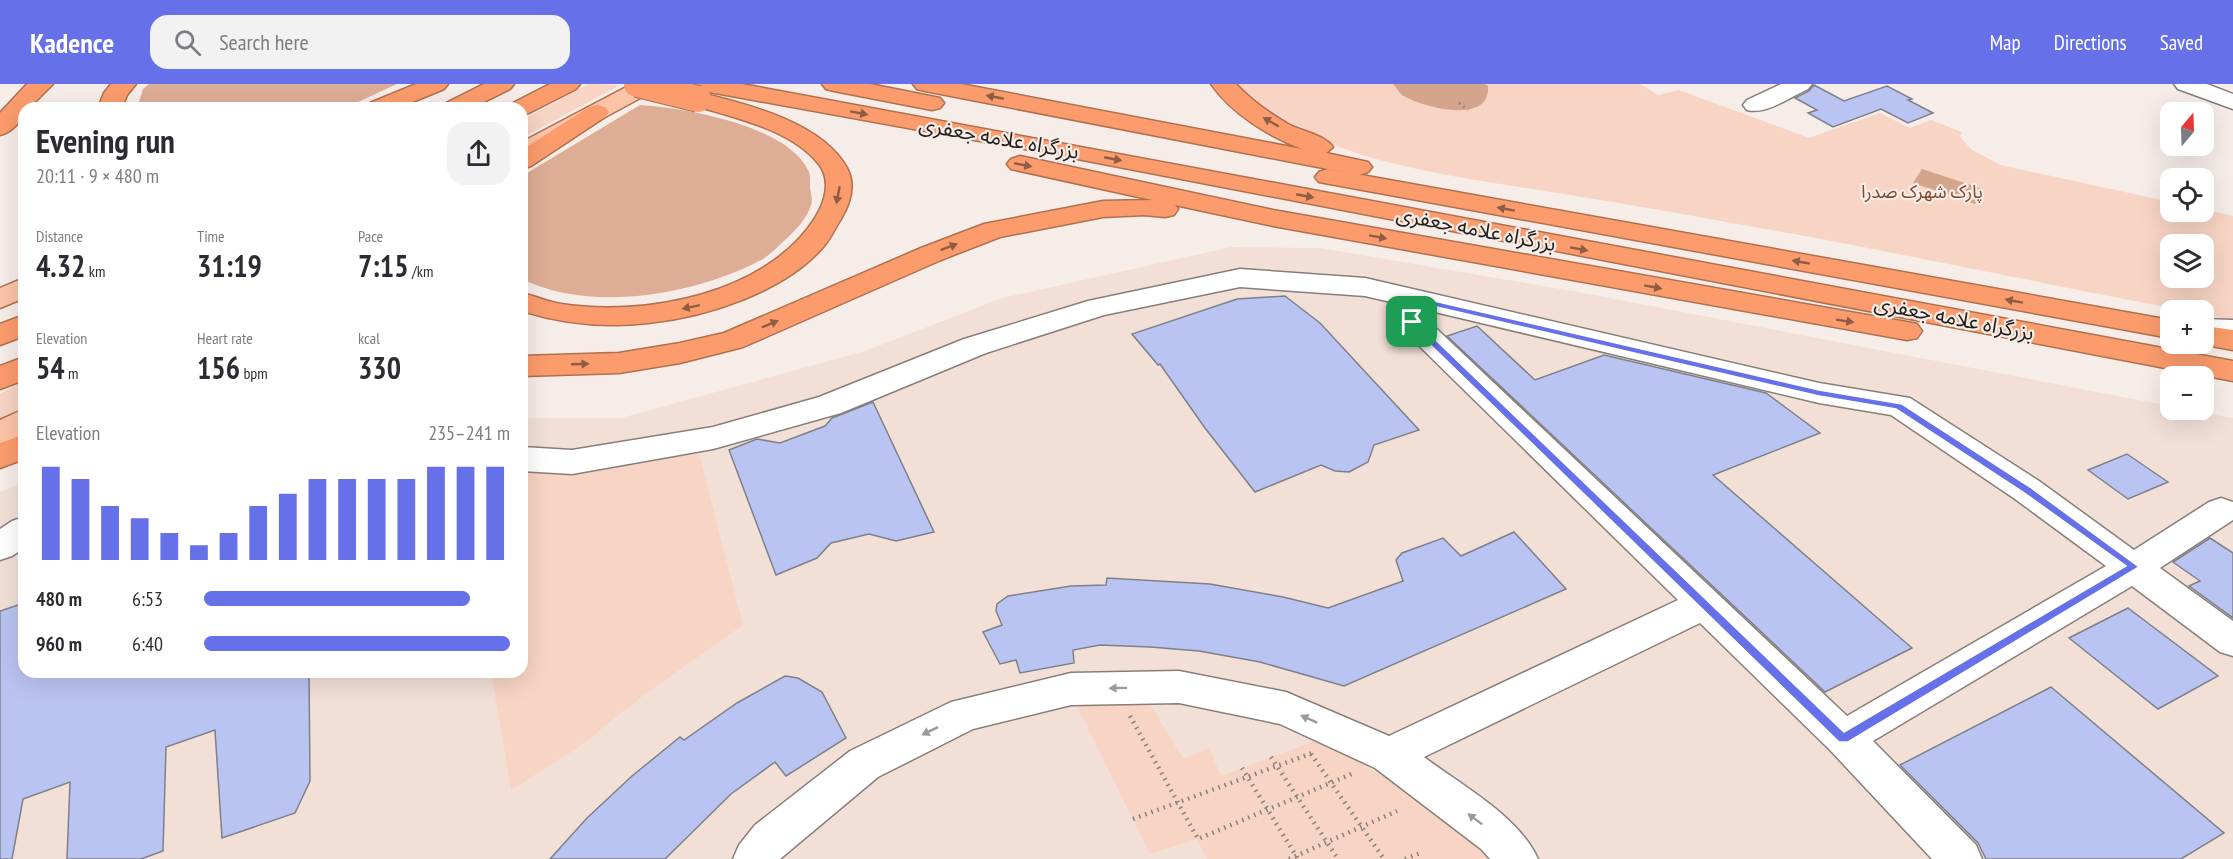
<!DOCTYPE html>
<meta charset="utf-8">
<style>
:root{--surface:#fff;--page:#f2f2f3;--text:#2b2b33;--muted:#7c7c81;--accent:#6570e9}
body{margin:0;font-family:"PT Sans Narrow","Noto Sans Arabic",sans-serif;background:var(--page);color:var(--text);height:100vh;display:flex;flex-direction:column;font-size:22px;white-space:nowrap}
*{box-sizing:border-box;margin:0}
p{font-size:20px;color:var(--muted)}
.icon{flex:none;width:33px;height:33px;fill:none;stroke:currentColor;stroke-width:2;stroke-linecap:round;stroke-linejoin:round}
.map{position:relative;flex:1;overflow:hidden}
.details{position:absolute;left:18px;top:18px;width:510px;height:576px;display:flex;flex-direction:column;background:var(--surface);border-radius:18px;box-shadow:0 6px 24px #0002}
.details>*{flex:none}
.needle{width:39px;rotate:19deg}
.tools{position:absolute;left:2160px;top:18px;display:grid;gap:12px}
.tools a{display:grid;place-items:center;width:54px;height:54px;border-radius:12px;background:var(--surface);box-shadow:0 6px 24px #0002;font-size:30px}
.pin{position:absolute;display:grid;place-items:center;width:51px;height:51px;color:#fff;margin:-26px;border-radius:12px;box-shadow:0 3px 9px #0006}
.round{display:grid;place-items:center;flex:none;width:63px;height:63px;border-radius:18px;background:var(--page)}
.summary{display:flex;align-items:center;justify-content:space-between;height:102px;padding:0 18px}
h1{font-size:33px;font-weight:700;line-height:45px}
.figures{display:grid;grid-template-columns:repeat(3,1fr);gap:9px;height:102px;padding:6px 18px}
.figures div{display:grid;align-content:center}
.figures b{font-size:30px;font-weight:700}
.figures small{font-size:16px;font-weight:400}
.figures p{font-size:16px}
.chart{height:168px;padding:12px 18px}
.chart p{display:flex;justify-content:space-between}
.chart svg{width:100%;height:108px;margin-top:6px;stroke:var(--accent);stroke-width:6}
ul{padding:0 18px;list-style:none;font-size:20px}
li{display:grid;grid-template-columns:96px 72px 1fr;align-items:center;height:45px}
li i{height:15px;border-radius:8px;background:var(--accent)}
header{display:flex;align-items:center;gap:36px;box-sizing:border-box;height:84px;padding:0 30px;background:var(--accent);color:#fff}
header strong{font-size:28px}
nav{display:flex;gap:33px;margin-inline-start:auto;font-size:21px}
.search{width:420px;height:54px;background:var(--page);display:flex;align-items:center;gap:15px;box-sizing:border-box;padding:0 21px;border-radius:18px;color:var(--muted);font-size:22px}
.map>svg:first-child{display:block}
.built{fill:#f2e0d7}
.green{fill:#f7d4c3;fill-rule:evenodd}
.forest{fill:#dead96}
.water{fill:#d4a48d}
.building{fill:#bac4f2;stroke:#7e8089;stroke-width:1.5}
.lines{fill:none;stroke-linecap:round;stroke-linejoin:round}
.minor-casing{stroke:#877e79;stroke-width:3}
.major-casing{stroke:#af7050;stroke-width:3}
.highway-casing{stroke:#af7050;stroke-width:3}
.path-far1{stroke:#87817e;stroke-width:3;stroke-dasharray:1.5 4;stroke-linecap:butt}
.path{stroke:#87817e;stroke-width:4.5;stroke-dasharray:1.5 5;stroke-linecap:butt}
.minor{fill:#fff;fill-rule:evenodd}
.major{fill:#fdc4a7;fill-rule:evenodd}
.highway{fill:#fc9c6c;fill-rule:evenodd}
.highway-bridge-casing{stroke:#af7050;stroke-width:28;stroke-linecap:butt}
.highway-bridge{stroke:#fc9c6c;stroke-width:26}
.oneway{fill:#8e5d44}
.oneway2{fill:#9b9a99}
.route{fill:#6570e9;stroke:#fff;stroke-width:1.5;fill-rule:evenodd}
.labels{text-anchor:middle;stroke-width:4.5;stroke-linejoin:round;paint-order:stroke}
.far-park-label{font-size:18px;fill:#824525;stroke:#f7ede8}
.street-label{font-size:21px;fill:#211e1c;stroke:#f7ede8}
</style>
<header>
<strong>Kadence</strong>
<div class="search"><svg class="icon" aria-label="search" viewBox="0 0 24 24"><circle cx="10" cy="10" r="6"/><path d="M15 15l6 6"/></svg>Search here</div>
<nav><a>Map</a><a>Directions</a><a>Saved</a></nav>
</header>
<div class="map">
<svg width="2233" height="775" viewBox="0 0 2233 775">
<rect width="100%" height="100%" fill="#f7ede8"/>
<!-- built -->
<path class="built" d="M1231 163 1320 164 1584 209 2170 322V326H2189L2233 334V775H0V408L24 398V588H522V334H621L865 267 1002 214Z"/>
<!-- green -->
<g class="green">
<path d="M589 0 620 1 522 54V36Z"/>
<path d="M1232 0H1640L1658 11 1679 6 1809 54 1880 29 1910 44 1931 36 1962 48 1960 53 1972 66 2001 81 2170 118V128H2204V125L2233 132V236L2204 230V226H2183C2053 202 1924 174 1794 150 1720 137 1645 123 1570 111 1463 93 1312 80 1232 0ZM2170 160H2204V194H2170Z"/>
<path d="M24 297V322L0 335V310Z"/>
<path d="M699 370 743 541 645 610 579 663 511 706 491 588H522V388H531L544 377 590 387 633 378Z"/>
<path d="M1149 618 1183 675 1209 664 1221 692 1321 655 1439 727 1488 775H1207L1197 755 1150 770 1076 620Z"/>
</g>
<!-- forest -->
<g class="forest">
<path d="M149 0H397L345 24H137L143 5Z"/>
<path d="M640 21C685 24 786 41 808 86 811 90 810 98 810 104 811 109 813 117 811 121 807 135 794 148 784 157 776 164 768 173 759 177 694 211 591 229 522 195V92Z"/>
</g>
<!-- water -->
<g class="water">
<path d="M1393 0H1485L1488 2C1491 42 1421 23 1402 11 1399 8 1396 3 1393 0Z"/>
<path d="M1922 85 1983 105 1975 120 1913 99Z"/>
</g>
<!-- building -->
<g class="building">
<path d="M1814 1 1844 17 1887 2 1912 15 1908 16 1933 29 1908 39 1881 25 1833 43 1808 29 1817 26 1795 14 1809 7Z"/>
<path d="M1285 212 1320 239 1419 346 1374 361 1368 378 1349 388 1335 387 1321 381 1255 408 1205 344 1160 280 1158 281 1132 250 1237 215Z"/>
<path d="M1477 242 1535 296 1604 271 1766 309 1820 349 1713 391 1912 564 1825 608 1447 252Z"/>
<path d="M873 318 934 448 896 457 869 450 831 459 817 474 776 491 729 366 757 355 780 359 825 342 832 334Z"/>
<path d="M2127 370 2168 398 2128 415 2088 386Z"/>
<path d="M1514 448 1566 505 1344 602 1260 578 1199 567 1150 563 1100 561 1073 566 1074 579 1020 589 1016 576 1000 580 983 548 1002 541 996 527 997 520 1008 512 1071 502 1106 501 1107 494 1210 500 1283 513 1328 524 1403 497 1396 476 1402 469 1443 454 1461 472Z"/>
<path d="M2210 454 2233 469V534L2189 502 2200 497 2173 478Z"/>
<path d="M24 519V588H309L310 697 295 729 222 754 215 646 166 663 163 767 141 775H67L70 698 23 715 12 775H0V527Z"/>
<path d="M2128 524 2218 592 2158 625 2069 554Z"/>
<path d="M785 592 798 594 822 608 846 654 786 692 775 678 731 710 665 775H550L587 734 632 692 680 653 684 656 737 619Z"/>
<path d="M2051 603 2224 749 2181 775H1986L1978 759 1900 681Z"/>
</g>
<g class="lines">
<defs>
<g id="minor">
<path d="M1781 0H1812L1808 5C1790 13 1766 31 1747 26L1743 21 1747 16Z"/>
<path d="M2174 0H2207L2233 10V25L2178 5Z"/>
<path d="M1240 185 1365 194 1819 299 1910 314 2039 397 2134 466 2209 418 2221 414 2233 418V436L2160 484 2233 537V572L2220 568 2132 502 1873 657 1976 761 1982 775H1932L1830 666 1700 539 1424 673C1461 701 1519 732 1538 775H1490L1481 765 1375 684 1280 640 1179 619 1071 621 973 645 878 693 780 775H733L739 761 755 741 850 667 951 618 1071 589 1179 587 1286 608 1389 652 1678 516 1402 245 1389 223 1391 218 1365 212 1240 203 1104 231 986 269 841 329 713 365 572 390 522 387V363L572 366 713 343 819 313 964 255 1088 217ZM1418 224 1819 319 1891 331 2015 415 2106 482 1847 632 1423 232Z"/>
<path d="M2204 235 2233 236V254L2204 253Z"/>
<path d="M24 433V464L12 472 0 476V445L12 437Z"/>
</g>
<g id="major">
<path d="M632 0H661L657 5 531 73 522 75V58Z"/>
<path d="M24 194V214L0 224V204Z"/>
<path d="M24 325V350L0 361V336Z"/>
</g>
<g id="highway">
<path d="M27 0H53L29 24H24C24 36 11 49 0 51V29Z"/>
<path d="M111 0H136L127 11 122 24H98L104 9Z"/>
<path d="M416 0H448L444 5 398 24H366L370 19Z"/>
<path d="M484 0H514L510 5 472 24H442L446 19Z"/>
<path d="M550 0H580L576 5 529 29 522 31V24H509L513 19Z"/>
<path d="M692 0H742L2233 277V297L1046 69 704 7 696 5Z"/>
<path d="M822 0H870L940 14 944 19 940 24 932 26 834 7 826 5Z"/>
<path d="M913 0H961L1302 65C1268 52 1232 30 1211 0H1236C1251 16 1269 29 1288 40 1301 47 1325 51 1333 63L1326 69 1368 78 1372 83 1368 88 1359 91 925 7 917 5Z"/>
<path d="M705 10C751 21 823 40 847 84 856 101 850 120 841 135 835 144 831 154 824 162 785 208 706 233 648 239 604 244 564 240 522 227V209C535 212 548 218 561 220 645 233 767 210 815 134 825 118 832 96 818 79 790 45 737 35 697 22L693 17 697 12Z"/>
<path d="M597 21 605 23 609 28 605 33 531 82 522 85V66L589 23Z"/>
<path d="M1020 72 1273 126 1907 238 1917 240 1922 247 1917 254 1907 256 1273 142 1175 121 1178 125 1174 131 1165 133 1144 131 1103 133 1000 153 941 176 743 263 680 279 619 289 522 292V272L619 269 680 259 724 249 921 164 984 140 1103 117 1152 116 1011 85 1007 80 1011 75Z"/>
<path d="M1328 85 2170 236V254L1319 98 1315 93 1319 88Z"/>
<path d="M24 231V252L0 261V240Z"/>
<path d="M2204 242 2233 246V266L2200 260H2204Z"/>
<path d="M24 273V296L0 305V282Z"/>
<path d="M24 351V375L0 384V359Z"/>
</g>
</defs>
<!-- minor casing -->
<use href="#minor" class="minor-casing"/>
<!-- major casing -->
<use href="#major" class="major-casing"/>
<!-- highway casing -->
<use href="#highway" class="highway-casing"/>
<!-- path-far1 -->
<path class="path-far1" d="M1459 19 1468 26"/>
<!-- path -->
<g class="path">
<path d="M1130 632 1198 755 1354 689"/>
<path d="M1311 670 1384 775"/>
<path d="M1271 673 1338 775"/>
<path d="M1242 684 1298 775"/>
<path d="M1133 735 1312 669"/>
<path d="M1289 775 1397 727"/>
<path d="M1405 775 1423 768"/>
</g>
<!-- minor -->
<use href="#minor" class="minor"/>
<!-- major -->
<use href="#major" class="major"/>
<!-- highway -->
<use href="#highway" class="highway"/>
<defs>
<path id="highway-bridge" d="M637 0 698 15"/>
</defs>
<!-- highway-bridge casing -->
<use href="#highway-bridge" class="highway-bridge-casing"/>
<!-- highway-bridge -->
<use href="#highway-bridge" class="highway-bridge"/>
</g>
<!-- one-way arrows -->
<defs><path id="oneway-solid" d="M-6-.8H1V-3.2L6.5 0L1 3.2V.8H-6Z" transform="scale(1.5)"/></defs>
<g class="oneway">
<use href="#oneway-solid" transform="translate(995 13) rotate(-169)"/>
<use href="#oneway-solid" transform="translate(859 29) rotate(10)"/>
<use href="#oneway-solid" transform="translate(1271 38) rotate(-150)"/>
<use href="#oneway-solid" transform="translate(1113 75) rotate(11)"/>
<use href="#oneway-solid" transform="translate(1023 81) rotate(11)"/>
<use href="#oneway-solid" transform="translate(838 111) rotate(101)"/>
<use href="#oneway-solid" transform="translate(1305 112) rotate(11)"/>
<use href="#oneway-solid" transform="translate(1506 125) rotate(-170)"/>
<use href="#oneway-solid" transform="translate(1378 153) rotate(10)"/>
<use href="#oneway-solid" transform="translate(949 163) rotate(-21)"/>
<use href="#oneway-solid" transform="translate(1579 165) rotate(10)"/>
<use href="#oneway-solid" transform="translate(1801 178) rotate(-170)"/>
<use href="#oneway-solid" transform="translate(1653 203) rotate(10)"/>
<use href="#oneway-solid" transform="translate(2014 217) rotate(-170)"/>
<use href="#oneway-solid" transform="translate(691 223) rotate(168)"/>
<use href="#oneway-solid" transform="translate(1845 237) rotate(9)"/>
<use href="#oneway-solid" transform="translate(770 240) rotate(-23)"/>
<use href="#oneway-solid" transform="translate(580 280) rotate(-2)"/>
</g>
<g class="oneway2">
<use href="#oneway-solid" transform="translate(1118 604) rotate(179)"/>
<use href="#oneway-solid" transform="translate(1309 635) rotate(-156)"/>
<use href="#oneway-solid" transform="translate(930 647) rotate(154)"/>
<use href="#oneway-solid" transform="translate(1475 735) rotate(-143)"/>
</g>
<!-- route -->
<path class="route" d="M1408 211 1819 306 1902 320 2030 403 2139 483 1848 658H1839L1409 240 1399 223 1405 212ZM1411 217 1819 312 1896 325 2023 408 2126 482 1844 648 1415 236 1407 223Z"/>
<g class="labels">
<!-- far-park labels -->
<g class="far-park-label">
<text x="1922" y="114">پارک شهرک صدرا</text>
</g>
<!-- street labels -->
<g class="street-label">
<text transform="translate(999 54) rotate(10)" y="7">بزرگراه علامه جعفری</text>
<text transform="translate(1476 145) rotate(11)" y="7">بزرگراه علامه جعفری</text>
<text transform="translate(1954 234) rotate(11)" y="7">بزرگراه علامه جعفری</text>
</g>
</g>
</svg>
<div class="tools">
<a><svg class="needle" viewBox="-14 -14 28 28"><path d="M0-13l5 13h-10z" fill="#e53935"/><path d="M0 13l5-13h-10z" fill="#7c7c81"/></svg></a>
<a><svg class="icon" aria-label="locate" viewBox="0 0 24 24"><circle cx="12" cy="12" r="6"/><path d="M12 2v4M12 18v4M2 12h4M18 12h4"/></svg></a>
<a><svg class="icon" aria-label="layers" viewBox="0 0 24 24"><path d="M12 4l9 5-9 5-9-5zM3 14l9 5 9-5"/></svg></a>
<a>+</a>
<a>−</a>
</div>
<div class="pin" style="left:1412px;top:238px;background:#1e9e55"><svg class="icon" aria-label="arrive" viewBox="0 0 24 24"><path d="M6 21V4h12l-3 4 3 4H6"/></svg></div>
<section class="details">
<div class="summary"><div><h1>Evening run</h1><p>20:11 · 9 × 480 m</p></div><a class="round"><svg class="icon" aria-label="share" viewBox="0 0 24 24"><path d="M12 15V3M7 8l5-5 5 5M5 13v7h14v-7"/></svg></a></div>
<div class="figures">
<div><p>Distance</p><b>4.32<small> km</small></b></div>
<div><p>Time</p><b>31:19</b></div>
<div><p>Pace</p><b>7:15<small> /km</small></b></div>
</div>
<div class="figures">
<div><p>Elevation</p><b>54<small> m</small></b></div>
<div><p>Heart rate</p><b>156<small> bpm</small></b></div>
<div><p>kcal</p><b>330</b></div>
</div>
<div class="chart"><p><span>Elevation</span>235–241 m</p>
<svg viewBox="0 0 160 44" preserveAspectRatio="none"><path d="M5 44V6M15 44V11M25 44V22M35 44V27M45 44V33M55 44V38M65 44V33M75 44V22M85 44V17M95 44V11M105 44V11M115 44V11M125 44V11M135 44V6M145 44V6M155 44V6"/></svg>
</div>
<ul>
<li><b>480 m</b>6:53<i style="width:87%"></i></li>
<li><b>960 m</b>6:40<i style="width:100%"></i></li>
</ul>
</section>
</div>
